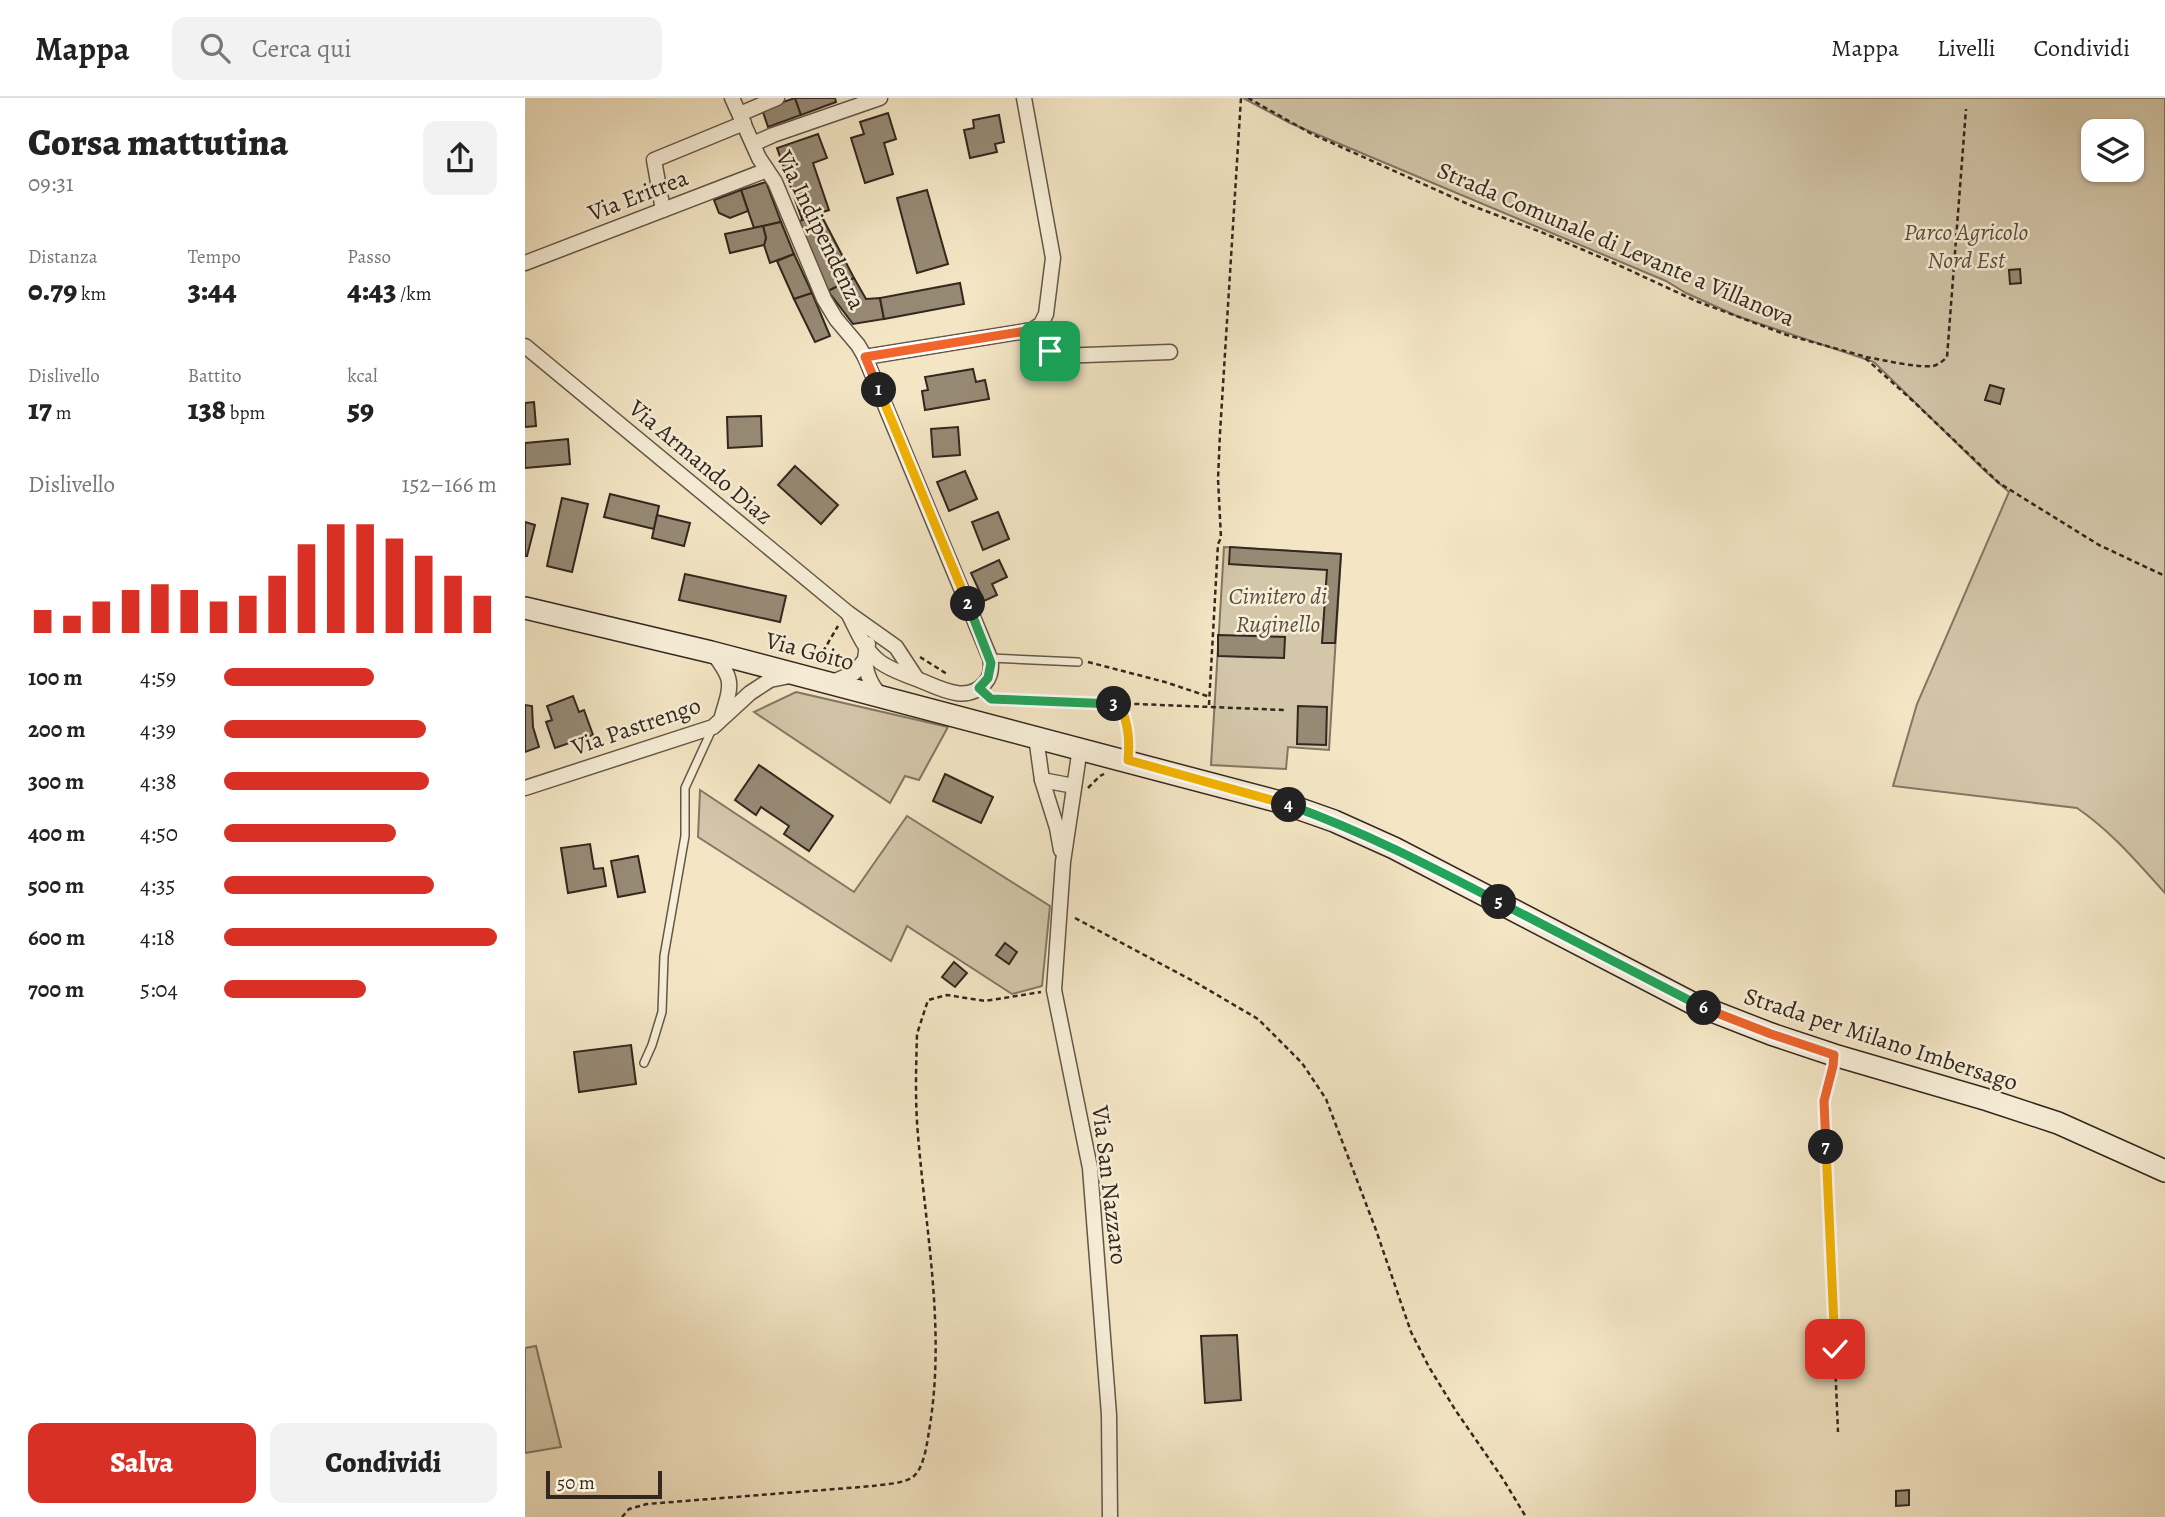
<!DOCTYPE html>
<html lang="it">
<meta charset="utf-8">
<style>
:root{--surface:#fff;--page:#f2f2f2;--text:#222;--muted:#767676;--line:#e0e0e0;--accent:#d93025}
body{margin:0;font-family:Alegreya,serif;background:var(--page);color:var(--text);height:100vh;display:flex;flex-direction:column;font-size:26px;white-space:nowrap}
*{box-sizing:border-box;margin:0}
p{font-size:23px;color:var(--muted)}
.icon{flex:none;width:38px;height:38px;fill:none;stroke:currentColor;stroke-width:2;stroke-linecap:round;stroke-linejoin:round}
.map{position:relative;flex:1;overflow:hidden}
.drawer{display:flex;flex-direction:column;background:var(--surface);width:525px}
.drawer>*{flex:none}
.tools{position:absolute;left:1556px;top:21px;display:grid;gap:14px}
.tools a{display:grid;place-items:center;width:63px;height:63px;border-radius:14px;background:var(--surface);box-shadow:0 2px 5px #0004;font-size:35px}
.scale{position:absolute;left:21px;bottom:18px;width:116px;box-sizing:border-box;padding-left:7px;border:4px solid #33271f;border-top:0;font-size:19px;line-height:24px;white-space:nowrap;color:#33271f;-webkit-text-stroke:5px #f8efd9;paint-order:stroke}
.pin{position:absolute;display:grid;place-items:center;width:60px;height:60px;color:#fff;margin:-30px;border-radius:14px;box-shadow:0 4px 10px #0006}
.km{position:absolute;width:35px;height:35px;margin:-18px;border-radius:50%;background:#222;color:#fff;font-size:19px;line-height:35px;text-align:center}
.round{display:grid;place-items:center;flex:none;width:74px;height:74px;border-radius:14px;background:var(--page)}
.overview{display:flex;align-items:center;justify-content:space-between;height:119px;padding:0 28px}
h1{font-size:38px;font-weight:800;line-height:52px}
.stats{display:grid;grid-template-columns:repeat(3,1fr);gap:10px;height:119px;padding:7px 28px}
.stats div{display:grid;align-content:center}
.stats b{font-size:30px;font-weight:800}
.stats small{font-size:19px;font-weight:400}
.stats p{font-size:19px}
.chart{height:196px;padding:14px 28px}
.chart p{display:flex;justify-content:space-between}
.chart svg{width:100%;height:126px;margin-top:7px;stroke:var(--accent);stroke-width:6}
.action{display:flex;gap:14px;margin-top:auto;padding:14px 28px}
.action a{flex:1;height:80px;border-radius:14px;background:var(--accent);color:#fff;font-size:28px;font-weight:800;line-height:80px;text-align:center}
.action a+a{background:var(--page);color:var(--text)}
ul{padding:0 28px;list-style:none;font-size:23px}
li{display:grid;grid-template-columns:112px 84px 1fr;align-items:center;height:52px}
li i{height:18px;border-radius:9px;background:var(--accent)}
header{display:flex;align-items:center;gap:42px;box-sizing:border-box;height:98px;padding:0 35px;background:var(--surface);border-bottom:2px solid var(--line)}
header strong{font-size:33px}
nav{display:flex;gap:38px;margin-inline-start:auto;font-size:24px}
.search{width:490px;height:63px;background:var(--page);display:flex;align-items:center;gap:18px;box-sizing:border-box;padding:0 24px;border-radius:14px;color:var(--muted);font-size:26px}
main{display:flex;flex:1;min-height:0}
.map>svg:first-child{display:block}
.green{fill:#d3c6a9;stroke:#837664;stroke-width:2;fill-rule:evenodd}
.building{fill:#978a75;stroke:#33271f;stroke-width:2}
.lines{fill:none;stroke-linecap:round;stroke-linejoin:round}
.lane-casing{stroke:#635748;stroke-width:10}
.street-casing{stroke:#635748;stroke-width:17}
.secondary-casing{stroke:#33271f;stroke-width:24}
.path{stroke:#33271f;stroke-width:2.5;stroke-dasharray:5 3.5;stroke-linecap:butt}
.lane{stroke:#f8efd9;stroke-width:7}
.street{stroke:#f8efd9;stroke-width:14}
.secondary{stroke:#f8efd9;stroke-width:21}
.split-1-casing{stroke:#fff;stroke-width:14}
.split-2-casing{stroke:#fff;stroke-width:14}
.split-3-casing{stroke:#fff;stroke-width:14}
.split-4-casing{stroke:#fff;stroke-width:14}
.split-5-casing{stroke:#fff;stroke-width:14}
.split-6-casing{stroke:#fff;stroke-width:14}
.split-7-casing{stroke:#fff;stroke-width:14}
.split-8-casing{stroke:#fff;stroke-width:14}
.split-1{stroke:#f0652b;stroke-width:9}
.split-2{stroke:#f5b400;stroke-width:9}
.split-3{stroke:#22a559;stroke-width:9}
.split-4{stroke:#f5b400;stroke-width:9}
.split-5{stroke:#22a559;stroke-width:9}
.split-6{stroke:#22a559;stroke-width:9}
.split-7{stroke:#f0652b;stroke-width:9}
.split-8{stroke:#f5b400;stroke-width:9}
.labels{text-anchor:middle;stroke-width:5;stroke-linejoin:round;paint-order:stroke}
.street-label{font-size:24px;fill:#33271f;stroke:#f8efd9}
.park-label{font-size:24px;font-style:italic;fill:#5b4f42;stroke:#f8efd9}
</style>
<header>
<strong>Mappa</strong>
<div class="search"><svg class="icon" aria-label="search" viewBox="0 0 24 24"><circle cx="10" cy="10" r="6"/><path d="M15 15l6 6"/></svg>Cerca qui</div>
<nav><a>Mappa</a><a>Livelli</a><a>Condividi</a></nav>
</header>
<main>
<section class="drawer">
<div class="overview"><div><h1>Corsa mattutina</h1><p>09:31</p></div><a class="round"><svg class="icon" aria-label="share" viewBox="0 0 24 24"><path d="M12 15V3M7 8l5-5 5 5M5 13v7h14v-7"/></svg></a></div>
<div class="stats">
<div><p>Distanza</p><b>0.79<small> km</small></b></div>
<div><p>Tempo</p><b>3:44</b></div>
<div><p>Passo</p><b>4:43<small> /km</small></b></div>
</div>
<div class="stats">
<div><p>Dislivello</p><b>17<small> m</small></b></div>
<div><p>Battito</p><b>138<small> bpm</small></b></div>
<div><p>kcal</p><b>59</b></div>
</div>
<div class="chart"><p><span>Dislivello</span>152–166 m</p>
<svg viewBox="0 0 160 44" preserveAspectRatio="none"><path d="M5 44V36M15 44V38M25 44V33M35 44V29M45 44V27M55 44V29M65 44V33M75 44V31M85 44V24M95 44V13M105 44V6M115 44V6M125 44V11M135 44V17M145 44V24M155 44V31"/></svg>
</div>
<ul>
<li><b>100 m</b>4:59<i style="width:55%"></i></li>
<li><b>200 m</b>4:39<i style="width:74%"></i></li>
<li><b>300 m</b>4:38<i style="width:75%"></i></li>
<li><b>400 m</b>4:50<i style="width:63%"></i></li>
<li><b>500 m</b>4:35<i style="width:77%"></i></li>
<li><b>600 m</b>4:18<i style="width:100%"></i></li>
<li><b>700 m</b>5:04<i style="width:52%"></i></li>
</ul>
<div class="action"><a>Salva</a><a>Condividi</a></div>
</section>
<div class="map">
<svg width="1640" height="1419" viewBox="0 0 1640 1419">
<rect width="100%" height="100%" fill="#f4e6c5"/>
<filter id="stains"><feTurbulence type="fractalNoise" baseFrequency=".00286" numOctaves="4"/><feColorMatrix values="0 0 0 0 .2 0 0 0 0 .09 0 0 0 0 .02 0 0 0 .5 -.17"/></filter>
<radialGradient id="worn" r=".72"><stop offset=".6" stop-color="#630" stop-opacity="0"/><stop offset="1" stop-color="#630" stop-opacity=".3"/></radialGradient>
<!-- green -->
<g class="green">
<path d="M718 0H1640V795C1612 764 1587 734 1552 710L1368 688 1392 606 1484 394 1461 374 1349 264 1212 218 1161 195 1141 183 765 25ZM1568 33H1606V72H1568Z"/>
<path d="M699 449 816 456 804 652 763 649 761 671 686 667Z"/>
<path d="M271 594 423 629 394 682 380 678 365 705 229 614Z"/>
<path d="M175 692 329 794 382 718 525 808 517 888 487 896 382 828 366 863 173 739Z"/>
<path d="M11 1248 36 1349 0 1355V1250Z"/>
</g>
<!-- building -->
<g class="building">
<path d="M270 0 276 17 243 29 237 11Z"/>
<path d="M270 0H310L311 4 276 17Z"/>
<path d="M363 15 371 41 359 45 368 76 340 85 326 40 339 36 335 24Z"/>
<path d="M474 17 479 44 470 46 472 54 445 60 439 32 449 30 448 22Z"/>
<path d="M293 36 302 60 288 65 304 112 277 121 252 50Z"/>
<path d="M241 84 256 124 229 130 216 92Z"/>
<path d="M216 92 223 113 205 120 194 115 189 102Z"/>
<path d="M402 92 423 166 392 175 372 100Z"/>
<path d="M295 115 329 180 303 193 272 124Z"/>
<path d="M256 124 269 156 245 165 239 147 241 140 238 128Z"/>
<path d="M238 128 241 140 239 147 205 155 200 136Z"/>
<path d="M269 156 287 195 269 201 252 163Z"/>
<path d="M1495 171 1496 185 1485 186 1484 172Z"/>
<path d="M329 180 341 201 355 200 359 221 328 226 303 193Z"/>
<path d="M435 185 439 206 359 221 355 200Z"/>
<path d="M287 195 305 238 290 244 269 201Z"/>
<path d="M448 271 451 284 460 282 464 301 400 312 397 293 403 292 400 279Z"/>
<path d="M1465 287 1479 291 1475 306 1460 302Z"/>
<path d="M9 304 11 328 0 329V305Z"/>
<path d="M236 318 237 348 203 350 202 319Z"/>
<path d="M433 329 435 357 408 359 406 331Z"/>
<path d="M43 341 45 366 0 370V345Z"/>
<path d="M270 368 313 407 296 426 253 387Z"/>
<path d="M440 373 452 401 424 413 412 384Z"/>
<path d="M85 396 134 408 129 431 79 419Z"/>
<path d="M37 400 63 406 47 474 22 468Z"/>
<path d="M473 414 484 441 458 452 447 424Z"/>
<path d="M132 417 165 425 159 448 127 440Z"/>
<path d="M0 424 10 427 2 458H0Z"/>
<path d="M705 449 816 456 810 545H797L802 472 704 466Z"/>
<path d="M474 462 482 479 467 486 472 497 459 503 446 475Z"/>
<path d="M160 476 261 498 255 524 154 502Z"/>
<path d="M693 537 760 539 759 560 693 558Z"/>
<path d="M48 598 54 614 59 612 68 637 30 650 21 624 27 622 22 608Z"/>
<path d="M0 607 7 608 8 629 14 649 0 654Z"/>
<path d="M773 608 802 609 801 647 772 646Z"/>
<path d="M234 667 308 718 284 753 259 736 264 728 236 709 231 717 210 702Z"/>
<path d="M420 676 468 699 456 725 408 703Z"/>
<path d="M65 746 69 771 78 770 81 788 43 795 36 750Z"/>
<path d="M113 758 120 794 93 799 86 763Z"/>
<path d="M480 845 492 854 484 866 471 857Z"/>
<path d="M429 864 442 875 430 889 417 879Z"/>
<path d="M106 947 111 986 54 994 49 954Z"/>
<path d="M712 1237 716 1302 680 1305 676 1238Z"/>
<path d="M1384 1392V1407L1371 1408V1393Z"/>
</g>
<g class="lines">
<defs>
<g id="lane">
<path d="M466 560 553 564"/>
<path d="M119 965 127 947 137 914 139 858 160 738V690L188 629"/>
</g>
<g id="street">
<path d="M207 0 234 60 250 84 299 201 311 221 333 247 340 259 465 560C467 569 466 578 460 585 440 608 410 587 389 580 377 575 366 572 355 564 339 552 332 532 323 515"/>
<path d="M215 16 252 0"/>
<path d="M228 46 248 37 355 0"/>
<path d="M138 112 129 62 219 25"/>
<path d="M0 165 242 72"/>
<path d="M507 232 532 258 645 254"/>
<path d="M0 248 323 515 371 549 392 581"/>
<path d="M340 259 507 232 516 226 521 216 528 160 499 0"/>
<path d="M343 546C336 565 343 585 357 599"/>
<path d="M187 554C209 582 207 585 197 618"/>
<path d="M305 585 329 575 339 563"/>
<path d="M511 639 517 682 532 730 536 752"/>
<path d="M555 650 538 764 529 892 565 1070 584 1317 585 1419"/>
<path d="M517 682 549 688"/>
<path d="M0 690 188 629 225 595 245 582 265 578"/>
</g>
<path id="secondary" d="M0 510 186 554 755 704 809 723 869 750 1169 906 1246 936 1309 957 1463 1002 1533 1025 1640 1073"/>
</defs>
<!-- lane casing -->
<use href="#lane" class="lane-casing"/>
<!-- street casing -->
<use href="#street" class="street-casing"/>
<!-- secondary casing -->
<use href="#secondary" class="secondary-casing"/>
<!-- path -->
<g class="path">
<path d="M723 0 787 36 945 107 1016 134 1089 165 1171 203 1262 237 1338 258 1388 303 1474 385 1574 447 1640 478"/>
<path d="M1341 259C1359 262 1391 270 1408 268 1413 267 1418 263 1422 259L1441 11"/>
<path d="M395 559 422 576"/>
<path d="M286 560 293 562 313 528"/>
<path d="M563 564 640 584 685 599"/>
<path d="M465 600 759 612"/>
<path d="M595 606 603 625 605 646"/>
<path d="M684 607 693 446 696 440 693 381 695 335 716 0"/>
<path d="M563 690 575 678 579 676"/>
<path d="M550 820 670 884 733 921 777 965 801 1001 851 1132 886 1234 904 1269 931 1313 978 1381 1001 1419"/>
<path d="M1307 974 1299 1003 1313 1334"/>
<path d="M97 1419 104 1411 122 1406 348 1388C360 1386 380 1386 389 1378 399 1369 402 1346 404 1333 421 1234 401 1136 393 1037 390 1004 391 970 392 936L403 902 422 897 460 903 516 894"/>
</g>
<!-- lane -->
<use href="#lane" class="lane"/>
<!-- street -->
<use href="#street" class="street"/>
<!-- secondary -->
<use href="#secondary" class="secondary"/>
</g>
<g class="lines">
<defs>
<path id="split-1" d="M354 292 340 259 507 232 525 253"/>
<path id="split-2" d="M354 292 443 506"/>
<path id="split-3" d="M443 506 466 565 463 580 454 590 466 601 589 606"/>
<path id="split-4" d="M589 606H595C603 626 605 641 603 662L764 707"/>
<path id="split-5" d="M764 707C837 733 905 768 974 804"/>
<path id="split-6" d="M974 804 1179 910"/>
<path id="split-7" d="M1179 910 1246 936 1309 957 1308 968 1299 1003 1301 1049"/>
<path id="split-8" d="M1301 1049 1310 1251"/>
</defs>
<!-- split-1 casing -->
<use href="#split-1" class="split-1-casing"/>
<!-- split-2 casing -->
<use href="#split-2" class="split-2-casing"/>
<!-- split-3 casing -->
<use href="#split-3" class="split-3-casing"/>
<!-- split-4 casing -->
<use href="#split-4" class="split-4-casing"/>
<!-- split-5 casing -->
<use href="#split-5" class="split-5-casing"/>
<!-- split-6 casing -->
<use href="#split-6" class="split-6-casing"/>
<!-- split-7 casing -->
<use href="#split-7" class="split-7-casing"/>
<!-- split-8 casing -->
<use href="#split-8" class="split-8-casing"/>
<!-- split-1 -->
<use href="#split-1" class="split-1"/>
<!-- split-2 -->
<use href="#split-2" class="split-2"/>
<!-- split-3 -->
<use href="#split-3" class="split-3"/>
<!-- split-4 -->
<use href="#split-4" class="split-4"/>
<!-- split-5 -->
<use href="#split-5" class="split-5"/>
<!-- split-6 -->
<use href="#split-6" class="split-6"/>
<!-- split-7 -->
<use href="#split-7" class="split-7"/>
<!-- split-8 -->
<use href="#split-8" class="split-8"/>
</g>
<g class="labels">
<!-- street labels -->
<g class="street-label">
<text transform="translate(113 97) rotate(-21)" y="8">Via Eritrea</text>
<text transform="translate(296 132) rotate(64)" y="8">Via Indipendenza</text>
<text transform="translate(1091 146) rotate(23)" y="8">Strada Comunale di Levante a Villanova</text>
<text transform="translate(176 364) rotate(40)" y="8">Via Armando Diaz</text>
<text transform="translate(285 553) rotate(15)" y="8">Via Goito</text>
<text transform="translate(111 628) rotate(-19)" y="8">Via Pastrengo</text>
<text transform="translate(1356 941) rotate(18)" y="8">Strada per Milano Imbersago</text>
<text transform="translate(585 1087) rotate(83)" y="8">Via San Nazzaro</text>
</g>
<!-- park labels -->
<g class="park-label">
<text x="1441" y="142">Parco Agricolo<tspan x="1441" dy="28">Nord Est</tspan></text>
<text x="753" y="506">Cimitero di<tspan x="753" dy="28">Ruginello</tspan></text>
</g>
</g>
<rect width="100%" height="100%" filter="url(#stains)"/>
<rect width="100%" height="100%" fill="url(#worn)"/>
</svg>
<div class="tools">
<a><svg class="icon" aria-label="layers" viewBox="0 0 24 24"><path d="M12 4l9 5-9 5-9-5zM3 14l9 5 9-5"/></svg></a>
</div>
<div class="scale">50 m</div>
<div class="pin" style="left:525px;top:253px;background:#1e9e55"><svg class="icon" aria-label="arrive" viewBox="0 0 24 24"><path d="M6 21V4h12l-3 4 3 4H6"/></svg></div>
<div class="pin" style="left:1310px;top:1251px;background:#d93025"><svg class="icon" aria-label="check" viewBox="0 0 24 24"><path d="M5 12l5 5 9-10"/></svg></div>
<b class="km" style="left:354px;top:292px">1</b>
<b class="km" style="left:443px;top:506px">2</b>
<b class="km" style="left:589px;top:606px">3</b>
<b class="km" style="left:764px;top:707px">4</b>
<b class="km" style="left:974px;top:804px">5</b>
<b class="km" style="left:1179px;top:910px">6</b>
<b class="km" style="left:1301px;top:1049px">7</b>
</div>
</main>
